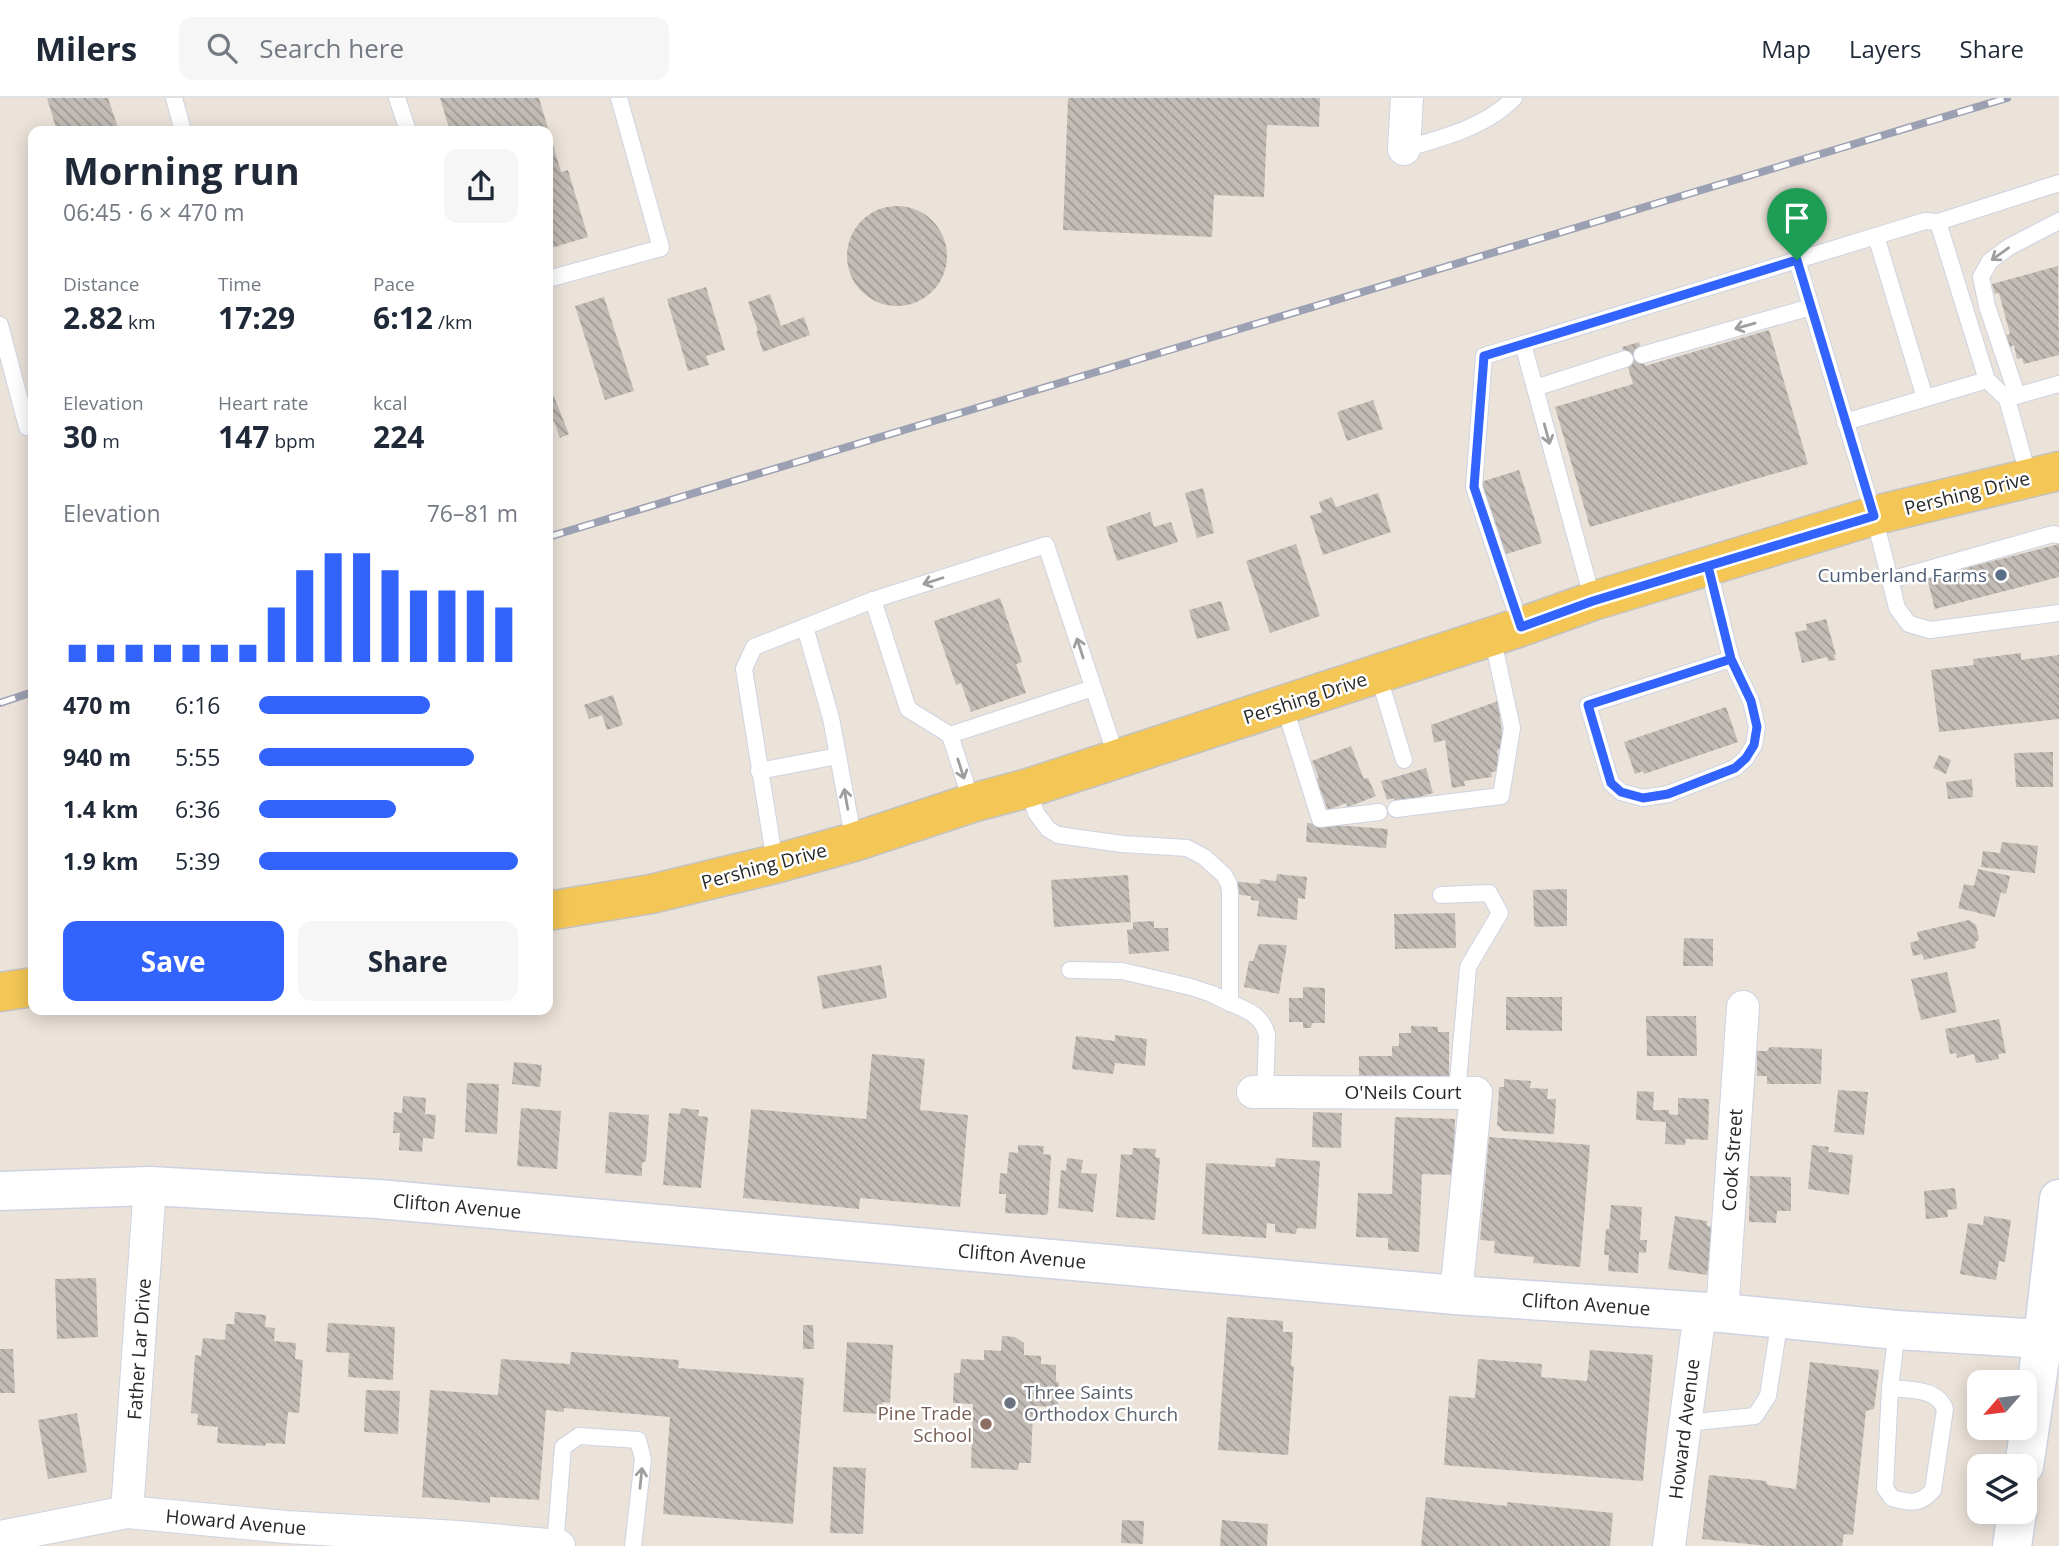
<!DOCTYPE html>
<meta charset="utf-8">
<style>
:root{--surface:#fff;--page:#f6f6f7;--text:#1f2937;--muted:#747a83;--line:#e0e1e3;--accent:#3363fd}
body{margin:0;font-family:"Open Sans",sans-serif;background:var(--page);color:var(--text);height:100vh;display:flex;flex-direction:column;font-size:26px;white-space:nowrap}
*{box-sizing:border-box;margin:0}
p{font-size:23px;color:var(--muted)}
.icon{flex:none;width:38px;height:38px;fill:none;stroke:currentColor;stroke-width:2;stroke-linecap:round;stroke-linejoin:round}
.map{position:relative;flex:1;overflow:hidden}
.details{position:absolute;left:28px;top:28px;width:525px;height:889px;display:flex;flex-direction:column;background:var(--surface);border-radius:14px;box-shadow:0 4px 18px #0003}
.details>*{flex:none}
.needle{width:46px;rotate:242deg}
.tools{position:absolute;left:1967px;top:1272px;display:grid;gap:14px}
.tools a{display:grid;place-items:center;width:70px;height:70px;border-radius:14px;background:var(--surface);box-shadow:0 4px 18px #0003;font-size:35px}
.pin{position:absolute;display:grid;place-items:center;width:60px;height:60px;color:#fff;margin:-72px -30px;border-radius:50% 50% 50% 0;rotate:-45deg;box-shadow:0 0 7px #0007}
.pin .icon{rotate:45deg}
.round{display:grid;place-items:center;flex:none;width:74px;height:74px;border-radius:14px;background:var(--page)}
.headline{display:flex;align-items:center;justify-content:space-between;height:119px;padding:0 35px}
h1{font-size:38px;font-weight:700;line-height:52px}
.figures{display:grid;grid-template-columns:repeat(3,1fr);gap:10px;height:119px;padding:7px 35px}
.figures div{display:grid;align-content:center}
.figures b{font-size:30px;font-weight:700}
.figures small{font-size:19px;font-weight:400}
.figures p{font-size:19px}
.chart{height:196px;padding:14px 35px}
.chart p{display:flex;justify-content:space-between}
.chart svg{width:100%;height:126px;margin-top:7px;stroke:var(--accent);stroke-width:6}
.button{display:flex;gap:14px;margin-top:auto;padding:14px 35px}
.button a{flex:1;height:80px;border-radius:14px;background:var(--accent);color:#fff;font-size:28px;font-weight:700;line-height:80px;text-align:center}
.button a+a{background:var(--page);color:var(--text)}
ul{padding:0 35px;list-style:none;font-size:23px}
li{display:grid;grid-template-columns:112px 84px 1fr;align-items:center;height:52px}
li i{height:18px;border-radius:9px;background:var(--accent)}
header{display:flex;align-items:center;gap:42px;box-sizing:border-box;height:98px;padding:0 35px;background:var(--surface);border-bottom:2px solid var(--line)}
header strong{font-size:33px}
nav{display:flex;gap:38px;margin-inline-start:auto;font-size:24px}
.search{width:490px;height:63px;background:var(--page);display:flex;align-items:center;gap:18px;box-sizing:border-box;padding:0 24px;border-radius:14px;color:var(--muted);font-size:26px}
.map>svg:first-child{display:block}
.building{fill:url(#building-back-hatch)}
.lines{fill:none;stroke-linecap:round;stroke-linejoin:round}
.lane-casing{stroke:#ced3e2;stroke-width:18}
.street-casing{stroke:#ced3e2;stroke-width:34}
.secondary-casing{stroke:#ced3e2;stroke-width:41}
.primary-casing{stroke:#c3c3c3;stroke-width:41}
.lane{stroke:#fff;stroke-width:16}
.street{stroke:#fff;stroke-width:32}
.secondary{stroke:#fff;stroke-width:38}
.primary{stroke:#f3c655;stroke-width:38}
.rail-casing{stroke:#9ca0b3;stroke-width:8}
.rail{stroke:#fff;stroke-width:5;stroke-dasharray:16;stroke-linecap:butt}
.oneway{stroke:#9e9e9e}
.route-casing{stroke:#fff;stroke-width:14}
.route{stroke:#3363fd;stroke-width:9}
.service-dot{fill:#5c6f8a;stroke:#fff;stroke-width:2.5}
.worship-dot{fill:#6b7280;stroke:#fff;stroke-width:2.5}
.education-dot{fill:#8d6e63;stroke:#fff;stroke-width:2.5}
.labels{text-anchor:middle;stroke-width:5;stroke-linejoin:round;paint-order:stroke}
.street-label{font-size:19px;fill:#282828;stroke:#fff}
.service-label{font-size:19px;fill:#4e5e75;stroke:#fff;text-anchor:end}
.worship-label{font-size:19px;fill:#5b616d;stroke:#fff;text-anchor:start}
.education-label{font-size:19px;fill:#785e54;stroke:#fff;text-anchor:end}
</style>
<header>
<strong>Milers</strong>
<div class="search"><svg class="icon" aria-label="search" viewBox="0 0 24 24"><circle cx="10" cy="10" r="6"/><path d="M15 15l6 6"/></svg>Search here</div>
<nav><a>Map</a><a>Layers</a><a>Share</a></nav>
</header>
<div class="map">
<svg width="2059" height="1448" viewBox="0 0 2059 1448">
<defs>
<pattern id="building-back-hatch" width="6" height="6" patternUnits="userSpaceOnUse" patternTransform="scale(1.75)"><rect width="6" height="6" fill="#c3bcb6"/><path d="M-1 5l2 2M0 0l6 6M5-1l2 2" fill="none" stroke="#9e9994"/></pattern>
</defs>
<rect width="100%" height="100%" fill="#ebe2d9"/>
<!-- building -->
<g class="building">
<path d="M47 0H108L119 33H57Z"/>
<path d="M440 0H539L561 74 568 72 588 139 548 151V33H450Z"/>
<path d="M1068 0H1320L1319 29 1267 27 1264 99 1214 97 1212 139 1063 132Z"/>
<circle cx="897" cy="158" r="50"/>
<path d="M2058 168 2059 257 2024 266 2022 260 2017 261 2014 247 2010 249 2006 237 2010 236 1999 195 1995 196 1992 186Z"/>
<path d="M706 189 725 252 706 258 709 267 688 273 667 201Z"/>
<path d="M770 196 781 228 804 219 810 237 763 254 756 234 758 233 748 204Z"/>
<path d="M604 199 634 293 605 302 575 208Z"/>
<path d="M1769 232 1808 366 1590 429 1555 309 1633 286 1622 249 1639 244 1645 268Z"/>
<path d="M548 289H550L569 336 560 340 554 323 548 325Z"/>
<path d="M1373 302 1383 331 1347 343 1337 314Z"/>
<path d="M1519 372 1542 445 1503 457 1481 384Z"/>
<path d="M1203 390 1214 435 1197 440 1185 395Z"/>
<path d="M1378 395 1391 434 1323 457 1310 418 1322 414 1319 404 1332 399 1336 409Z"/>
<path d="M1150 414 1154 429 1171 424 1178 444 1117 463 1106 429Z"/>
<path d="M1296 446 1320 518 1270 535 1246 463Z"/>
<path d="M2059 446V479L1935 511 1927 480Z"/>
<path d="M1000 500 1022 564 1016 566 1026 595 971 614 961 585 956 587 934 523Z"/>
<path d="M1221 503 1230 532 1197 541 1189 512Z"/>
<path d="M1826 521 1836 557H1834L1836 562 1828 563 1827 559 1802 565 1795 534 1807 532 1806 526Z"/>
<path d="M2021 555V562L2059 557V621L1939 634 1931 572 1974 567 1973 561Z"/>
<path d="M613 597 623 627 607 632 602 617 589 621 584 607Z"/>
<path d="M1498 603 1504 651 1497 652 1500 673 1491 674 1492 679 1464 683 1465 688 1452 690 1445 642 1434 645 1431 627Z"/>
<path d="M1726 609 1738 644 1644 676 1643 673 1635 676 1624 644Z"/>
<path d="M1351 648 1364 681 1368 680 1376 698 1348 709 1346 705 1328 712 1316 681 1319 680 1312 663Z"/>
<path d="M2053 654V689H2016L2014 655Z"/>
<path d="M1939 657 1951 662 1946 676 1933 670Z"/>
<path d="M1426 670 1433 695 1396 706 1394 700 1387 702 1381 683Z"/>
<path d="M1972 681 1973 699 1948 701 1946 684Z"/>
<path d="M1307 725 1388 731 1386 750 1306 744Z"/>
<path d="M2002 744 2038 748 2035 775 1981 769 1983 753 2000 755Z"/>
<path d="M1978 771 2010 778 2006 796 2001 794 1995 819 1958 810 1964 786 1974 788Z"/>
<path d="M1277 776 1307 779 1305 801 1298 800 1297 822 1257 818 1259 803 1251 802V798L1231 796 1232 783 1260 786V781L1276 783Z"/>
<path d="M1128 777 1131 824 1054 829 1051 782Z"/>
<path d="M1567 791V828L1536 829 1534 827 1533 792Z"/>
<path d="M1455 815 1456 850 1395 851 1394 816Z"/>
<path d="M1969 822 1976 827 1979 841 1975 845 1976 850 1924 862 1922 856 1913 858 1910 845 1919 842 1917 834Z"/>
<path d="M1154 823V830H1168L1169 853 1129 856 1127 832 1133 831V824Z"/>
<path d="M1684 840 1713 841V868H1683Z"/>
<path d="M1259 846 1287 847 1279 896 1244 889 1249 863H1253Z"/>
<path d="M881 867 887 900 823 911 817 878Z"/>
<path d="M1947 874 1957 914 1921 922 1911 881Z"/>
<path d="M1303 889 1325 890V925H1312L1311 930H1303V924H1289V900H1303Z"/>
<path d="M1506 899H1562V933L1506 932Z"/>
<path d="M1646 918H1696L1697 958H1647Z"/>
<path d="M1999 921 2006 955 1998 956 1999 961 1976 965 1974 956 1957 960 1956 955 1950 956 1945 931Z"/>
<path d="M1411 928 1438 929V934H1449V985H1359V958H1392V948H1399V935H1411Z"/>
<path d="M1115 937 1147 941 1145 968 1115 965 1113 976 1072 971 1076 938 1115 943Z"/>
<path d="M1770 949 1822 951 1821 986H1767V978H1757V953H1767Z"/>
<path d="M872 956 925 961 920 1012 968 1017 960 1109 860 1100 859 1111 743 1100 751 1011 866 1021Z"/>
<path d="M514 964 542 967 540 989 512 986Z"/>
<path d="M1504 981 1531 983 1530 990 1548 991 1547 1001H1556L1554 1036 1504 1033 1497 1027 1499 989H1504Z"/>
<path d="M467 985 499 986 497 1036 465 1034Z"/>
<path d="M1838 992 1868 994 1864 1037 1834 1034Z"/>
<path d="M1637 993 1654 994 1653 1012H1669V1016L1678 1017V1000L1709 1001 1708 1042 1686 1041 1685 1047 1665 1046 1666 1024 1636 1022Z"/>
<path d="M403 998 426 1000 425 1016 436 1017 434 1041 423 1040 422 1054 399 1052 400 1035H393L394 1014 402 1015Z"/>
<path d="M521 1010 561 1013 557 1071 517 1068Z"/>
<path d="M681 1010 699 1012 698 1018 708 1019 701 1090 663 1087 669 1015 680 1016Z"/>
<path d="M609 1014 649 1017 646 1063 642 1065V1078L605 1075Z"/>
<path d="M1313 1014 1342 1015 1341 1050 1312 1049Z"/>
<path d="M1395 1019 1455 1021 1453 1077 1422 1076 1419 1154 1388 1152V1140L1356 1139 1358 1095 1392 1096Z"/>
<path d="M1489 1039 1590 1047 1580 1169 1533 1165 1534 1159 1494 1155 1495 1143 1480 1142Z"/>
<path d="M1018 1047 1044 1048 1043 1056 1051 1057 1048 1115 1046 1117 1005 1115 1006 1096H999L1000 1075 1007 1076 1009 1054 1018 1055Z"/>
<path d="M1812 1047 1829 1049 1828 1054 1853 1057 1849 1097 1808 1091Z"/>
<path d="M1133 1050 1156 1051 1155 1059 1160 1060 1155 1122 1116 1119 1121 1056 1132 1057Z"/>
<path d="M1067 1060 1083 1062 1081 1075 1097 1076 1093 1114 1058 1110 1061 1072 1066 1073Z"/>
<path d="M1276 1060 1320 1063 1316 1131 1297 1130 1296 1136 1275 1134V1126L1267 1125 1266 1140 1202 1136 1206 1065 1275 1069Z"/>
<path d="M1750 1078 1791 1079V1113H1777L1776 1125 1749 1124Z"/>
<path d="M1955 1090 1957 1111 1947 1112 1948 1119 1926 1121 1924 1093Z"/>
<path d="M1611 1107 1642 1109 1640 1142H1647L1646 1155 1639 1154 1638 1175 1608 1173 1609 1157H1604L1606 1131H1609Z"/>
<path d="M1675 1118 1707 1123V1128L1713 1129 1707 1177 1668 1171Z"/>
<path d="M1984 1118 2011 1122 2005 1164 1999 1163 1996 1182 1960 1176 1968 1125 1983 1127Z"/>
<path d="M96 1180 98 1239 57 1241 55 1181Z"/>
<path d="M235 1214 266 1217 265 1229 275 1230 274 1243 296 1245 295 1261 303 1262 299 1315 288 1314 285 1346 266 1345 265 1348 217 1345 218 1329 197 1327 198 1316 191 1315 195 1257 201 1258 203 1240 225 1242 226 1226H234Z"/>
<path d="M1227 1219 1283 1223V1234H1293L1291 1267 1294 1269 1288 1357 1218 1352Z"/>
<path d="M328 1225 395 1229 393 1282 348 1279 349 1255 326 1254Z"/>
<path d="M803 1227H813L814 1251H803Z"/>
<path d="M1002 1238 1015 1239 1024 1245V1257L1041 1258V1266L1056 1267V1283L1059 1285 1058 1309 1033 1308 1031 1365H1019L1018 1372 971 1370 973 1306 953 1305 954 1275H960L961 1261 984 1262V1252L1001 1253Z"/>
<path d="M847 1244 893 1247 890 1305 883 1304 882 1316 843 1314Z"/>
<path d="M0 1251H13L15 1295H0Z"/>
<path d="M1590 1252 1653 1257 1643 1383 1444 1367 1449 1298 1475 1300 1478 1261 1542 1266 1541 1279 1587 1283Z"/>
<path d="M571 1254 679 1262 678 1270 804 1280 793 1426 663 1416 670 1319 564 1310V1314L546 1312 539 1402 490 1399V1405L422 1399 430 1292 498 1297 501 1261 570 1266Z"/>
<path d="M1810 1264 1879 1272 1874 1311 1866 1313 1853 1437 1844 1436 1842 1448H1767L1702 1441 1709 1377 1766 1383 1768 1387 1796 1391Z"/>
<path d="M366 1292 400 1293 398 1336 364 1334Z"/>
<path d="M77 1315 87 1374 48 1381 38 1322Z"/>
<path d="M833 1369 866 1370 863 1436 830 1435Z"/>
<path d="M1426 1399 1507 1408V1404L1613 1415 1610 1448H1421Z"/>
<path d="M1122 1422 1144 1423 1143 1446 1121 1445Z"/>
<path d="M1222 1422 1268 1426 1267 1448H1220Z"/>
</g>
<g class="lines">
<defs>
<g id="lane">
<path d="M174 0 183 33"/>
<path d="M397 0 408 33"/>
<path d="M1404 51C1442 40 1486 29 1514 0"/>
<path d="M1938 124 2059 85"/>
<path d="M1876 138 1925 300"/>
<path d="M1797 162 1874 418 1897 510 1909 526 1930 532 2059 515"/>
<path d="M548 181 661 150 619 0"/>
<path d="M0 227 27 329 33 327"/>
<path d="M1523 246 1593 503"/>
<path d="M1642 257 1811 209"/>
<path d="M1535 290 1625 261"/>
<path d="M2017 297 1987 208 1981 179 1990 163 2009 149 2059 123"/>
<path d="M2009 300 2059 286"/>
<path d="M1845 324 1987 282"/>
<path d="M1708 468 1731 561 1751 603 1757 629 1754 647 1746 660 1735 670 1668 696 1643 700 1621 694 1611 685 1588 607 1731 561"/>
<path d="M1890 482 2053 436 2059 437"/>
<path d="M873 502 908 611 950 637 1093 590"/>
<path d="M805 529 831 620 854 744"/>
<path d="M1521 529 1474 389 1484 258 1925 123 1938 124 1987 282 2007 301 2029 380"/>
<path d="M1378 576 1404 662"/>
<path d="M1284 607 1320 721 1379 714"/>
<path d="M950 637 972 705"/>
<path d="M759 673 838 658"/>
<path d="M1028 690 1036 715 1048 731 1058 737 1122 746 1187 750 1204 759 1224 777 1229 786 1230 795V905C1247 912 1262 917 1267 937L1265 994"/>
<path d="M1396 711 1501 698 1512 630 1492 538"/>
<path d="M775 765 744 571 754 549 873 502 1046 447 1117 661"/>
<path d="M1441 797 1489 795 1500 815 1468 869 1457 995"/>
<path d="M1070 872 1122 873 1191 889 1212 896 1230 905"/>
<path d="M1890 1290C1909 1292 1937 1290 1945 1311L1933 1392C1920 1407 1910 1405 1892 1400L1885 1390 1890 1290 1897 1232"/>
<path d="M1685 1325 1755 1318 1768 1298 1780 1220"/>
<path d="M555 1448 563 1349 579 1338 638 1342 643 1361 633 1448"/>
</g>
<g id="street">
<path d="M1404 51 1407 0"/>
<path d="M1253 994 1476 995 1456 1197"/>
<path d="M1722 1215 1743 909"/>
<path d="M127 1414 150 1088"/>
<path d="M0 1439 127 1414 286 1429 458 1439 559 1448"/>
<path d="M1669 1448 1700 1214"/>
</g>
<g id="secondary">
<path d="M0 1093 150 1088 378 1101 1456 1197 1722 1215 1897 1232 2043 1241 2059 1240"/>
<path d="M2024 1368 2043 1241 2059 1101"/>
<path d="M2012 1448 2017 1414"/>
</g>
<g id="primary">
<path d="M548 813 651 796 775 766 854 744 972 705 1028 690 1117 661 1521 529 1593 503 1880 416 2059 373"/>
<path d="M0 894 33 889"/>
</g>
</defs>
<!-- lane casing -->
<use href="#lane" class="lane-casing"/>
<!-- street casing -->
<use href="#street" class="street-casing"/>
<!-- secondary casing -->
<use href="#secondary" class="secondary-casing"/>
<!-- primary casing -->
<use href="#primary" class="primary-casing"/>
<!-- lane -->
<use href="#lane" class="lane"/>
<!-- street -->
<use href="#street" class="street"/>
<!-- secondary -->
<use href="#secondary" class="secondary"/>
<!-- primary -->
<use href="#primary" class="primary"/>
<defs>
<g id="rail">
<path d="M548 439 2007 0"/>
<path d="M0 605 33 594"/>
</g>
</defs>
<!-- rail casing -->
<use href="#rail" class="rail-casing"/>
<!-- rail -->
<use href="#rail" class="rail"/>
</g>
<!-- one-way arrows -->
<defs><path id="oneway-shaft" d="M-6 0H5M1.5-3L5.5 0L1.5 3" fill="none" stroke-width="1.6" stroke-linecap="round" stroke-linejoin="round" transform="scale(1.75)"/></defs>
<g class="oneway">
<use href="#oneway-shaft" transform="translate(2000 156) rotate(144)"/>
<use href="#oneway-shaft" transform="translate(1745 228) rotate(164)"/>
<use href="#oneway-shaft" transform="translate(1547 336) rotate(75)"/>
<use href="#oneway-shaft" transform="translate(933 483) rotate(162)"/>
<use href="#oneway-shaft" transform="translate(1080 550) rotate(-108)"/>
<use href="#oneway-shaft" transform="translate(961 671) rotate(72)"/>
<use href="#oneway-shaft" transform="translate(846 701) rotate(-100)"/>
<use href="#oneway-shaft" transform="translate(641 1380) rotate(-84)"/>
</g>
<g class="lines">
<defs>
<path id="route" d="M1797 162 1484 258 1474 389 1521 529 1593 503 1708 468 1731 561 1588 607 1611 685 1621 694 1643 700 1668 696 1735 670 1746 660 1754 647 1757 629 1751 603 1731 561 1708 468 1874 418 1797 162"/>
</defs>
<!-- route casing -->
<use href="#route" class="route-casing"/>
<!-- route -->
<use href="#route" class="route"/>
</g>
<!-- markers -->
<circle class="service-dot" cx="2001" cy="477" r="7"/>
<circle class="worship-dot" cx="1010" cy="1305" r="7"/>
<circle class="education-dot" cx="986" cy="1326" r="7"/>
<g class="labels">
<!-- street labels -->
<g class="street-label">
<text transform="translate(1967 395) rotate(-14)" y="7">Pershing Drive</text>
<text transform="translate(1305 600) rotate(-18)" y="7">Pershing Drive</text>
<text transform="translate(764 768) rotate(-15)" y="7">Pershing Drive</text>
<text x="1403" y="1001">O'Neils Court</text>
<text transform="translate(1732 1062) rotate(-86)" y="7">Cook Street</text>
<text transform="translate(457 1108) rotate(5)" y="7">Clifton Avenue</text>
<text transform="translate(1022 1158) rotate(5)" y="7">Clifton Avenue</text>
<text transform="translate(1586 1206) rotate(4)" y="7">Clifton Avenue</text>
<text transform="translate(139 1251) rotate(-86)" y="7">Father Lar Drive</text>
<text transform="translate(1684 1331) rotate(-83)" y="7">Howard Avenue</text>
<text transform="translate(236 1424) rotate(5)" y="7">Howard Avenue</text>
</g>
<!-- service labels -->
<g class="service-label">
<text x="1987" y="484">Cumberland Farms</text>
</g>
<!-- worship labels -->
<g class="worship-label">
<text x="1024" y="1301">Three Saints<tspan x="1024" dy="22">Orthodox Church</tspan></text>
</g>
<!-- education labels -->
<g class="education-label">
<text x="972" y="1322">Pine Trade<tspan x="972" dy="22">School</tspan></text>
</g>
</g>
</svg>
<div class="tools">
<a><svg class="needle" viewBox="-14 -14 28 28"><path d="M0-13l5 13h-10z" fill="#e53935"/><path d="M0 13l5-13h-10z" fill="#747a83"/></svg></a>
<a><svg class="icon" aria-label="layers" viewBox="0 0 24 24"><path d="M12 4l9 5-9 5-9-5zM3 14l9 5 9-5"/></svg></a>
</div>
<div class="pin" style="left:1797px;top:162px;background:#1e9e55"><svg class="icon" aria-label="arrive" viewBox="0 0 24 24"><path d="M6 21V4h12l-3 4 3 4H6"/></svg></div>
<section class="details">
<div class="headline"><div><h1>Morning run</h1><p>06:45 · 6 × 470 m</p></div><a class="round"><svg class="icon" aria-label="share" viewBox="0 0 24 24"><path d="M12 15V3M7 8l5-5 5 5M5 13v7h14v-7"/></svg></a></div>
<div class="figures">
<div><p>Distance</p><b>2.82<small> km</small></b></div>
<div><p>Time</p><b>17:29</b></div>
<div><p>Pace</p><b>6:12<small> /km</small></b></div>
</div>
<div class="figures">
<div><p>Elevation</p><b>30<small> m</small></b></div>
<div><p>Heart rate</p><b>147<small> bpm</small></b></div>
<div><p>kcal</p><b>224</b></div>
</div>
<div class="chart"><p><span>Elevation</span>76–81 m</p>
<svg viewBox="0 0 160 44" preserveAspectRatio="none"><path d="M5 44V38M15 44V38M25 44V38M35 44V38M45 44V38M55 44V38M65 44V38M75 44V25M85 44V12M95 44V6M105 44V6M115 44V12M125 44V19M135 44V19M145 44V19M155 44V25"/></svg>
</div>
<ul>
<li><b>470 m</b>6:16<i style="width:66%"></i></li>
<li><b>940 m</b>5:55<i style="width:83%"></i></li>
<li><b>1.4 km</b>6:36<i style="width:53%"></i></li>
<li><b>1.9 km</b>5:39<i style="width:100%"></i></li>
</ul>
<div class="button"><a>Save</a><a>Share</a></div>
</section>
</div>
